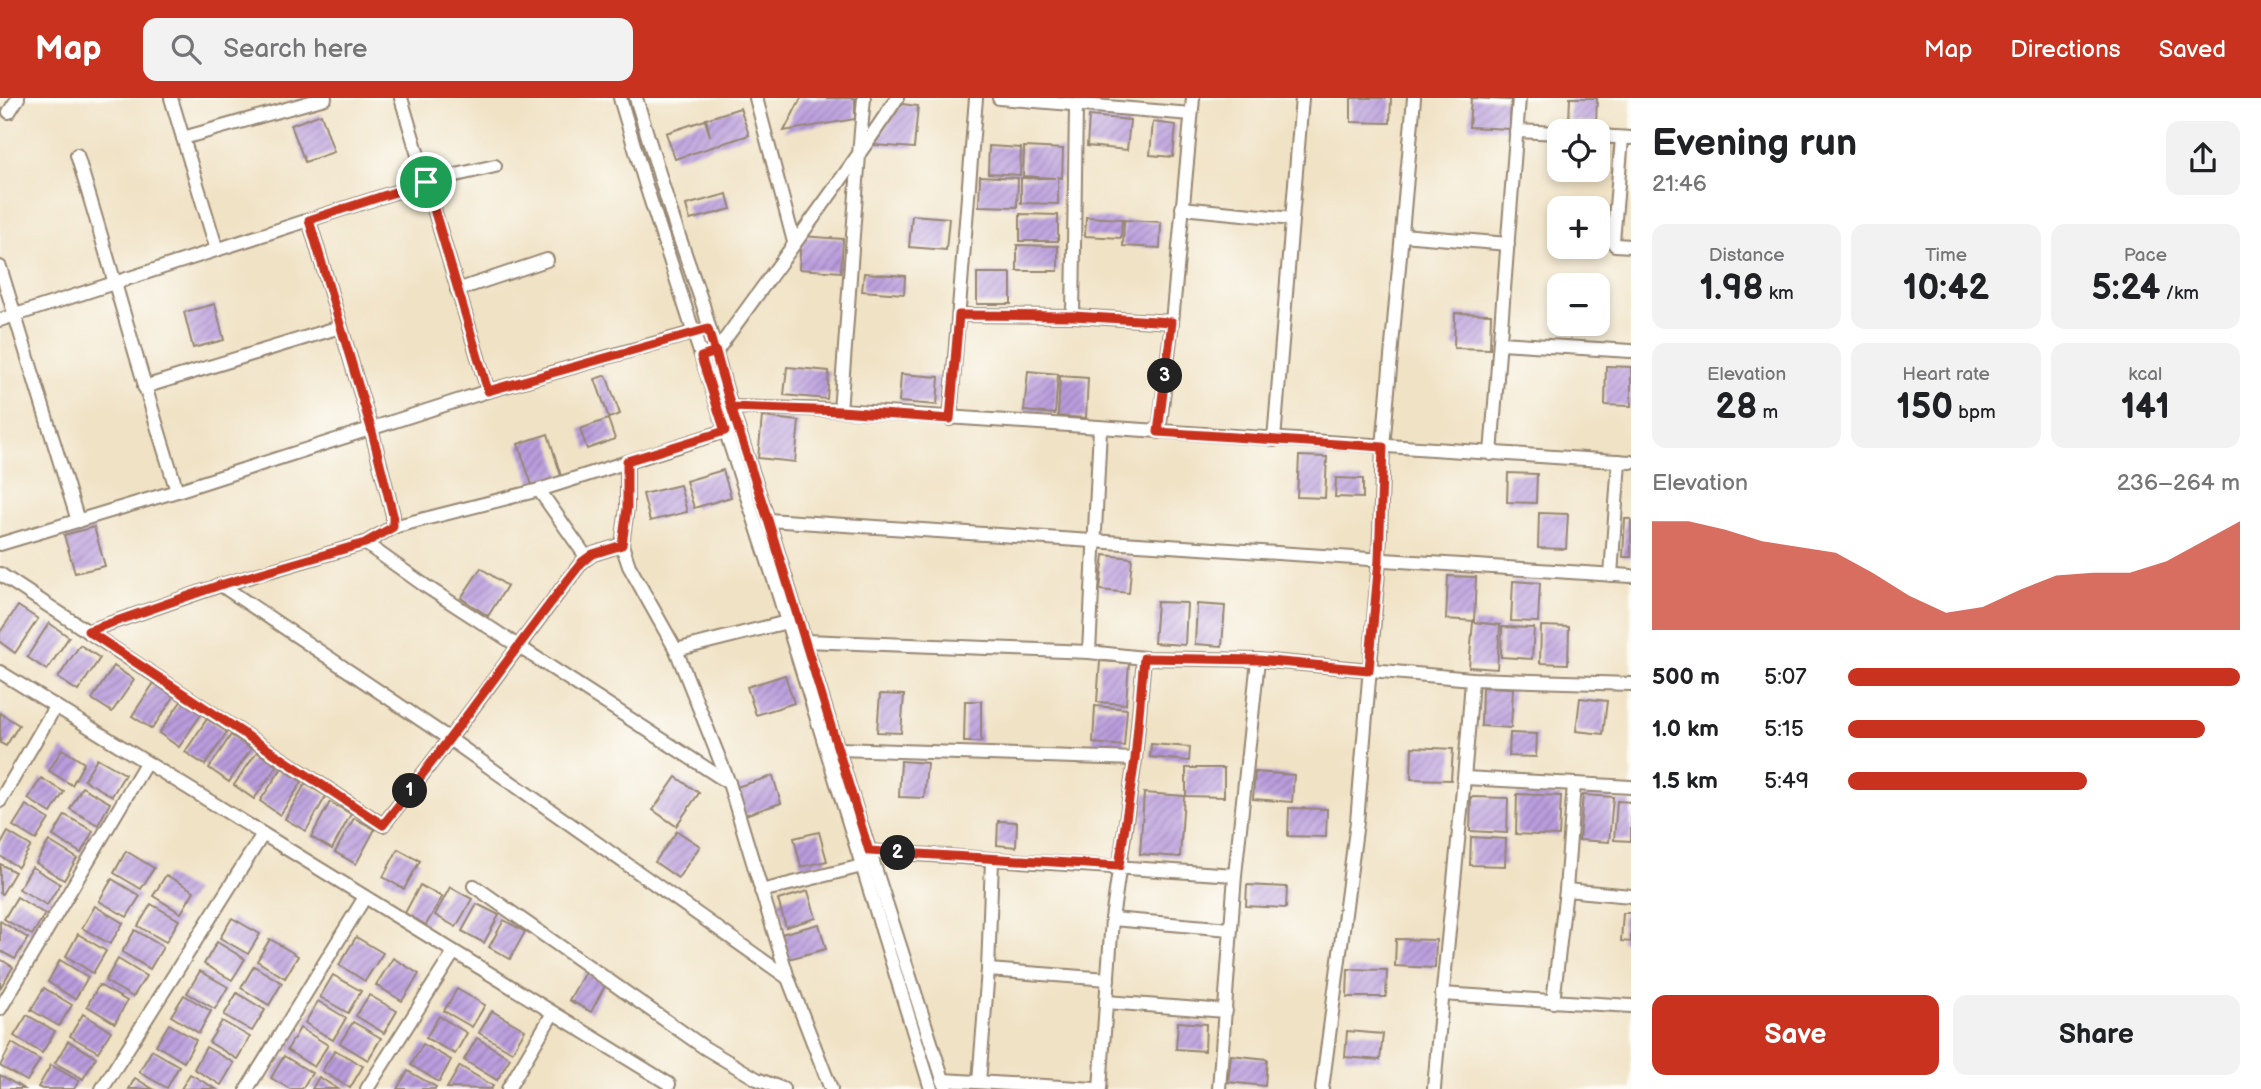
<!DOCTYPE html>
<meta charset="utf-8">
<style>
:root{--surface:#fff;--page:#f2f2f2;--text:#202124;--muted:#757577;--accent:#c8321e}
body{margin:0;font-family:"Balsamiq Sans",sans-serif;background:var(--page);color:var(--text);height:100vh;display:flex;flex-direction:column;font-size:26px;white-space:nowrap}
*{box-sizing:border-box;margin:0}
p{font-size:23px;color:var(--muted)}
.icon{flex:none;width:38px;height:38px;fill:none;stroke:currentColor;stroke-width:2;stroke-linecap:round;stroke-linejoin:round}
.map{position:relative;flex:1;overflow:hidden}
.side{display:flex;flex-direction:column;background:var(--surface);width:630px}
.side>*{flex:none}
.tools{position:absolute;left:1547px;top:21px;display:grid;gap:14px}
.tools a{display:grid;place-items:center;width:63px;height:63px;border-radius:14px;background:var(--surface);box-shadow:0 4px 10px #0003;font-size:35px}
.pin{position:absolute;display:grid;place-items:center;width:60px;height:60px;color:#fff;margin:-30px;border:4px solid #fff;border-radius:50%;box-shadow:0 2px 7px #0007}
.km{position:absolute;width:35px;height:35px;margin:-18px;border-radius:50%;background:#222;color:#fff;font-size:19px;line-height:35px;text-align:center}
.round{display:grid;place-items:center;flex:none;width:74px;height:74px;border-radius:14px;background:var(--page)}
.overview{display:flex;align-items:center;justify-content:space-between;height:119px;padding:0 21px}
h1{font-size:38px;font-weight:700;line-height:52px}
.metrics{display:grid;grid-template-columns:repeat(3,1fr);gap:10px;height:119px;padding:7px 21px}
.metrics div{display:grid;align-content:center;border-radius:14px;background:var(--page);text-align:center}
.metrics b{font-size:35px;font-weight:700}
.metrics small{font-size:19px;font-weight:400}
.metrics p{font-size:19px}
.chart{height:196px;padding:14px 21px}
.chart p{display:flex;justify-content:space-between}
.chart svg{width:100%;height:126px;margin-top:7px;fill:var(--accent);opacity:.7}
.action{display:flex;gap:14px;margin-top:auto;padding:14px 21px}
.action a{flex:1;height:80px;border-radius:14px;background:var(--accent);color:#fff;font-size:28px;font-weight:700;line-height:80px;text-align:center}
.action a+a{background:var(--page);color:var(--text)}
ul{padding:0 21px;list-style:none;font-size:23px}
li{display:grid;grid-template-columns:112px 84px 1fr;align-items:center;height:52px}
li i{height:18px;border-radius:9px;background:var(--accent)}
header{display:flex;align-items:center;gap:42px;box-sizing:border-box;height:98px;padding:0 35px;background:var(--accent);color:#fff}
header strong{font-size:33px}
nav{display:flex;gap:38px;margin-inline-start:auto;font-size:24px}
.search{width:490px;height:63px;background:var(--page);display:flex;align-items:center;gap:18px;box-sizing:border-box;padding:0 24px;border-radius:14px;color:var(--muted);font-size:26px}
main{display:flex;flex:1;min-height:0}
.map>svg:first-child{display:block}
.building{fill:url(#building-hatch)}
.lines{fill:none;stroke-linecap:round;stroke-linejoin:round}
.street-casing{stroke:#968672;stroke-width:16}
.street{stroke:#fff;stroke-width:12}
.route-casing{stroke:#fff;stroke-width:14}
.route{stroke:#c8321e;stroke-width:9}
</style>
<header>
<strong>Map</strong>
<div class="search"><svg class="icon" aria-label="search" viewBox="0 0 24 24"><circle cx="10" cy="10" r="6"/><path d="M15 15l6 6"/></svg>Search here</div>
<nav><a>Map</a><a>Directions</a><a>Saved</a></nav>
</header>
<main>
<div class="map">
<svg width="1631" height="991" viewBox="0 0 1631 991">
<defs>
<pattern id="building-hatch" width="6" height="6" patternUnits="userSpaceOnUse" patternTransform="scale(1.75)"><rect width="6" height="6" fill="#b99cdd"/><path d="M-1 1l2-2M0 6l6-6M5 7l2-2" fill="none" stroke="#987fb3"/></pattern>
</defs>
<rect width="100%" height="100%" fill="#fdfcf7"/>
<filter id="ink" filterUnits="userSpaceOnUse"><feTurbulence type="fractalNoise" baseFrequency=".0143" numOctaves="2"/><feDisplacementMap in="SourceGraphic" scale="14" xChannelSelector="R" yChannelSelector="G"/><feConvolveMatrix kernelMatrix="1 2 1 2 8 2 1 2 1" color-interpolation-filters="sRGB"/></filter>
<filter id="wash" filterUnits="userSpaceOnUse"><feTurbulence type="fractalNoise" baseFrequency=".00686" numOctaves="4" result="noise"/><feDisplacementMap in="SourceGraphic" scale="28" xChannelSelector="R" yChannelSelector="G"/><feGaussianBlur stdDeviation="1.57" result="paint"/><feColorMatrix in="noise" values="0 0 0 0 0 0 0 0 0 0 0 0 0 0 0 0 0 1.4 0 .05"/><feComposite in="paint" operator="in"/></filter>
<g filter="url(#wash)">
<rect width="100%" height="100%" fill="#f0e2c5"/>
<g id="blocks">
<!-- building -->
<g class="building">
<path d="M801 0H855V21L784 33Z"/>
<path d="M1351 0H1391L1390 25 1351 24Z"/>
<path d="M1471 0 1511 2 1510 31 1469 29Z"/>
<path d="M1570 0H1597L1596 25 1569 23Z"/>
<path d="M902 6 918 8 914 50 874 47Z"/>
<path d="M740 10 749 37 675 61 666 35 705 22 710 38 706 21Z"/>
<path d="M321 16 334 54 305 64 291 27Z"/>
<path d="M1089 18 1130 22 1127 52 1087 48Z"/>
<path d="M1153 24 1176 27 1173 59 1150 57Z"/>
<path d="M989 48 1021 50 1020 77 988 75Z"/>
<path d="M1024 49 1063 51 1062 80 1058 79V106L1021 105V80H1055L1023 78Z"/>
<path d="M980 78 1018 80 1017 109 979 108Z"/>
<path d="M727 96 731 111 690 122 686 107Z"/>
<path d="M1020 116 1058 117V143H1020Z"/>
<path d="M912 117 949 120 946 152 909 149Z"/>
<path d="M1086 119 1122 121 1121 140 1085 138Z"/>
<path d="M1124 122 1161 124 1160 150 1123 148Z"/>
<path d="M801 138 843 141 841 174 799 171Z"/>
<path d="M1017 147 1058 148V173H1017Z"/>
<path d="M864 175 905 178 904 196 862 193Z"/>
<rect x="977" y="175" width="34" height="31"/>
<path d="M215 206 224 242 193 250 184 214Z"/>
<path d="M1455 215 1491 216 1490 251 1454 250Z"/>
<path d="M1606 268 1631 269V308L1605 307Z"/>
<path d="M787 269 829 273 827 301 784 297Z"/>
<path d="M1028 273 1058 276 1055 316 1024 313Z"/>
<path d="M901 276 939 279 937 307 899 304Z"/>
<path d="M606 277 620 316 609 320 595 281Z"/>
<path d="M1060 278 1088 280 1086 320 1058 318Z"/>
<path d="M762 319 799 323 795 364 758 360Z"/>
<path d="M608 321 615 341 587 351 580 331Z"/>
<path d="M548 336 561 378 532 387 518 346Z"/>
<path d="M1299 358 1327 359 1325 400 1297 399Z"/>
<path d="M723 372 731 399 694 410 686 383Z"/>
<path d="M1508 375 1537 376 1536 405 1507 404Z"/>
<path d="M1336 380 1363 381V400L1335 399Z"/>
<path d="M680 387 687 414 650 423 643 396Z"/>
<path d="M1539 415 1568 416 1566 451 1538 450Z"/>
<path d="M1625 421H1631V459H1623Z"/>
<path d="M94 429 105 468 75 475 64 437Z"/>
<path d="M1104 457 1132 460 1129 495 1100 492Z"/>
<path d="M481 470 507 488 488 518 461 500Z"/>
<path d="M1448 478 1476 479 1474 523 1446 521Z"/>
<path d="M1513 483 1540 485 1538 524 1511 523Z"/>
<path d="M1157 504 1187 505 1185 547 1154 545Z"/>
<path d="M1197 506 1225 508 1222 548 1195 546Z"/>
<path d="M18 508 38 521 15 555 0 544V534Z"/>
<path d="M1473 524 1500 527 1497 571 1469 569Z"/>
<path d="M49 525 69 539 47 572 27 559Z"/>
<path d="M1541 528 1569 529 1568 566 1540 565Z"/>
<path d="M1502 529 1534 530 1532 561 1501 559Z"/>
<path d="M80 547 100 560 78 593 58 580Z"/>
<path d="M1100 563 1129 565 1126 606 1097 604Z"/>
<path d="M114 568 134 582 112 614 92 601Z"/>
<path d="M785 577 794 605 756 617 747 589Z"/>
<path d="M154 585 174 599 152 631 132 618Z"/>
<path d="M1482 589 1513 590 1511 630 1481 628Z"/>
<path d="M880 596 904 597 901 635 877 634Z"/>
<path d="M1580 600 1607 603 1603 636 1576 633Z"/>
<path d="M182 602 202 615 179 649 159 635Z"/>
<path d="M965 603H981V644H964Z"/>
<path d="M1095 608 1127 611 1124 648 1093 645Z"/>
<path d="M0 615 19 627 6 648 0 645Z"/>
<path d="M207 621 227 634 205 667 185 654Z"/>
<path d="M1510 635 1537 636 1536 659 1509 658Z"/>
<path d="M231 637 251 651 229 684 209 670Z"/>
<path d="M1151 646 1190 649 1189 663 1150 659Z"/>
<path d="M1412 649 1453 651 1451 682 1411 681Z"/>
<path d="M62 651 84 665 72 687 49 673Z"/>
<path d="M257 654 277 668 254 701 234 687Z"/>
<path d="M97 660 125 676 112 698 84 682Z"/>
<path d="M901 663 927 665 924 700 899 699Z"/>
<path d="M282 670 302 684 280 717 260 703Z"/>
<path d="M1186 670H1224V699L1186 698Z"/>
<path d="M1255 674 1294 677 1292 704 1253 701Z"/>
<path d="M773 678 781 705 742 718 733 690Z"/>
<path d="M676 679 699 695 676 728 653 712Z"/>
<path d="M41 680 64 694 51 715 28 701Z"/>
<path d="M305 686 326 698 306 733 285 721Z"/>
<path d="M82 689 110 705 98 727 70 711Z"/>
<path d="M1144 695 1184 698 1180 759 1140 756Z"/>
<path d="M1517 696 1561 698 1559 738 1516 736Z"/>
<path d="M1583 697 1613 699 1609 744 1579 742Z"/>
<path d="M1471 699 1508 700 1507 735 1470 733Z"/>
<path d="M1617 703 1631 704V743L1614 742Z"/>
<path d="M330 704 351 716 332 751 311 739Z"/>
<path d="M26 707 49 721 36 742 13 728Z"/>
<path d="M1289 710 1327 711 1326 739 1288 738Z"/>
<path d="M65 717 93 733 81 755 53 738Z"/>
<path d="M354 720 375 731 356 766 335 754Z"/>
<path d="M998 723 1017 724 1016 749 997 747Z"/>
<path d="M677 733 700 748 678 780 655 764Z"/>
<path d="M8 734 31 748 18 769 0 758V748Z"/>
<path d="M819 734 827 763 801 769 794 740Z"/>
<path d="M1471 739 1506 741 1505 768 1470 767Z"/>
<path d="M49 743 77 760 64 782 36 765Z"/>
<path d="M398 751 420 763 404 791 383 779Z"/>
<path d="M126 753 154 770 141 791 114 775Z"/>
<path d="M0 766 15 774 2 796 0 795Z"/>
<path d="M32 769 60 786 47 807 19 791Z"/>
<path d="M166 777 194 793 181 815 153 798Z"/>
<path d="M112 781 140 798 127 819 99 803Z"/>
<path d="M420 787 442 799 426 827 405 815Z"/>
<path d="M1247 787 1287 789 1286 810 1246 808Z"/>
<path d="M450 789 472 801 456 829 435 817Z"/>
<path d="M808 793 816 820 786 829 778 802Z"/>
<path d="M17 799 45 816 32 837 4 821Z"/>
<path d="M151 806 179 822 166 844 138 828Z"/>
<path d="M477 806 499 817 484 845 462 833Z"/>
<path d="M95 808 123 825 110 846 82 830Z"/>
<path d="M1623 815H1631V844L1621 843Z"/>
<path d="M232 820 260 836 248 856 220 840Z"/>
<path d="M504 822 525 834 510 861 489 849Z"/>
<path d="M0 823 28 840 15 861 0 853Z"/>
<path d="M819 826 826 851 788 861 781 836Z"/>
<path d="M135 832 163 849 150 871 122 854Z"/>
<path d="M78 836 106 853 93 875 66 858Z"/>
<path d="M356 839 383 855 365 883 339 867Z"/>
<path d="M270 841 298 858 285 880 257 863Z"/>
<path d="M1396 841 1436 842 1435 870 1395 868Z"/>
<path d="M217 844 245 861 232 882 204 866Z"/>
<path d="M393 860 419 876 402 903 376 887Z"/>
<path d="M0 861 13 869 0 890Z"/>
<path d="M118 861 146 878 133 899 105 883Z"/>
<path d="M60 862 88 879 75 901 48 884Z"/>
<path d="M254 868 282 885 269 907 241 890Z"/>
<path d="M1348 871 1387 872 1386 899H1347Z"/>
<path d="M200 873 228 889 215 911 187 895Z"/>
<path d="M585 874 606 886 591 914 569 902Z"/>
<path d="M333 877 361 893 348 915 320 899Z"/>
<path d="M99 887 127 903 115 925 87 908Z"/>
<path d="M44 890 72 907 59 928 31 912Z"/>
<path d="M457 891 485 907 472 929 444 913Z"/>
<path d="M237 895 265 912 252 933 224 917Z"/>
<path d="M184 897 211 913 199 935 171 918Z"/>
<path d="M369 897 397 913 384 935 356 918Z"/>
<path d="M318 903 346 920 333 942 305 925Z"/>
<path d="M492 913 525 932 512 954 479 935Z"/>
<path d="M83 916 111 933 98 954 70 938Z"/>
<path d="M27 917 55 933 42 955 14 938Z"/>
<path d="M439 918 467 935 455 956 426 940Z"/>
<path d="M222 923 250 939 237 961 209 944Z"/>
<path d="M353 924 381 940 368 962 340 945Z"/>
<path d="M1178 924 1206 926 1205 953 1176 951Z"/>
<path d="M169 926 196 942 184 964 156 947Z"/>
<path d="M300 930 328 947 314 969 287 952Z"/>
<path d="M1347 933 1383 936 1380 962 1345 959Z"/>
<path d="M477 940 510 960 497 982 464 962Z"/>
<path d="M68 943 96 959 83 981 55 965Z"/>
<path d="M12 945 40 962 27 983 0 968Z"/>
<path d="M423 946 451 962 439 984 411 967Z"/>
<path d="M206 949 234 965 221 987 194 971Z"/>
<path d="M152 952 179 968 167 990 139 974Z"/>
<path d="M335 952 363 968 350 990 322 973Z"/>
<path d="M1231 957 1267 961 1265 988 1228 984Z"/>
<path d="M284 958 312 975 302 991H290L271 980Z"/>
<path d="M51 967 79 983 74 991H42L38 989Z"/>
<path d="M460 968 493 988 491 991 447 990Z"/>
<path d="M408 973 436 989 435 991H397Z"/>
<path d="M190 976 216 991H181Z"/>
<path d="M0 977 24 991H0Z"/>
<path d="M319 979 338 991H312Z"/>
<path d="M135 980 153 991H129Z"/>
</g>
</g>
</g>
<g filter="url(#ink)">
<use href="#blocks" fill-opacity="0" stroke="#968672" stroke-width="2"/>
<g class="lines">
<defs>
<g id="street">
<path d="M171 0 183 40"/>
<path d="M401 0 488 293"/>
<path d="M620 0 646 88 775 485 931 991"/>
<path d="M636 0 674 124 703 207 731 309 768 422 857 714 946 991"/>
<path d="M756 0 794 144"/>
<path d="M999 0 1191 16"/>
<path d="M9 14 18 0"/>
<path d="M1516 33 1559 35"/>
<path d="M1598 38 1631 40"/>
<path d="M1622 40 1613 143 1615 147 1631 148"/>
<path d="M77 57C111 169 142 282 177 393"/>
<path d="M1182 110 1292 121"/>
<path d="M1402 137 1508 146"/>
<path d="M217 152 183 40 325 0"/>
<path d="M0 169 78 423"/>
<path d="M457 192 547 162"/>
<path d="M959 217 1073 218 1172 224"/>
<path d="M1073 218 1076 8"/>
<path d="M0 222 426 84 495 68"/>
<path d="M1500 245 1631 253"/>
<path d="M710 256 716 254C776 169 840 87 897 0"/>
<path d="M144 289 340 229"/>
<path d="M731 309 840 312 1631 364"/>
<path d="M840 312C849 208 854 104 864 0"/>
<path d="M950 321 976 0"/>
<path d="M1100 331 1089 554 1144 560 1258 562 1472 581 1631 586"/>
<path d="M1159 334 1172 224 1193 0"/>
<path d="M1274 342 1302 0"/>
<path d="M1491 356 1519 0"/>
<path d="M627 364V410L622 447 629 468 676 552 729 685 788 880 831 991"/>
<path d="M539 392 587 460"/>
<path d="M768 422 1631 478"/>
<path d="M393 429 539 392 725 333"/>
<path d="M365 445 424 487 729 685"/>
<path d="M0 446 177 393 488 293 699 233"/>
<path d="M0 476 383 727C452 641 515 551 582 464L593 456 622 447"/>
<path d="M1611 477 1619 363"/>
<path d="M221 487 451 642 788 880"/>
<path d="M88 533 221 487 365 445 393 429V417L371 330 309 122"/>
<path d="M805 543 1089 554"/>
<path d="M676 552 787 524"/>
<path d="M0 574 669 986"/>
<path d="M839 651 1135 661 1144 560"/>
<path d="M1465 680 1631 689"/>
<path d="M0 703 55 609"/>
<path d="M869 753 1235 777"/>
<path d="M474 788 705 950 757 981 783 991"/>
<path d="M1566 792 1631 798"/>
<path d="M761 793 862 768"/>
<path d="M1112 821 1230 831"/>
<path d="M988 872 1108 881"/>
<path d="M1442 896 1631 908"/>
<path d="M1106 904 1226 913"/>
<path d="M1553 904 1566 792 1574 686"/>
<path d="M0 911 146 665"/>
<path d="M943 982 1094 991"/>
<path d="M979 984 988 872 992 762"/>
<path d="M102 991 263 736"/>
<path d="M247 991 365 799"/>
<path d="M367 991 454 854"/>
<path d="M508 991 553 915"/>
<path d="M1100 991 1112 821 1135 661"/>
<path d="M1219 991 1235 777 1258 562"/>
<path d="M1322 991 1357 724 1379 462 1383 349 1414 0"/>
<path d="M1434 991C1445 854 1463 718 1472 581"/>
</g>
</defs>
<!-- street casing -->
<use href="#street" class="street-casing"/>
<!-- street -->
<use href="#street" class="street"/>
</g>
</g>
<g class="lines" filter="url(#ink)">
<defs>
<path id="route" d="M426 84 309 122 371 330 393 417V429L365 445 220 487 88 533 383 727C452 641 514 551 582 464L593 456 622 447 627 410V363L725 333 701 259 716 254 731 309 768 422 869 753 1119 768 1135 661 1144 560 1258 562 1369 572 1379 462 1383 349 1158 334 1172 224 1073 218 959 217 950 321 840 313 731 309 708 231 488 293 426 84"/>
</defs>
<!-- route casing -->
<use href="#route" class="route-casing"/>
<!-- route -->
<use href="#route" class="route"/>
</g>
</svg>
<div class="tools">
<a><svg class="icon" aria-label="locate" viewBox="0 0 24 24"><circle cx="12" cy="12" r="6"/><path d="M12 2v4M12 18v4M2 12h4M18 12h4"/></svg></a>
<a>+</a>
<a>−</a>
</div>
<div class="pin" style="left:426px;top:84px;background:#1e9e55"><svg class="icon" aria-label="arrive" viewBox="0 0 24 24"><path d="M6 21V4h12l-3 4 3 4H6"/></svg></div>
<b class="km" style="left:410px;top:693px">1</b>
<b class="km" style="left:898px;top:755px">2</b>
<b class="km" style="left:1165px;top:278px">3</b>
</div>
<section class="side">
<div class="overview"><div><h1>Evening run</h1><p>21:46</p></div><a class="round"><svg class="icon" aria-label="share" viewBox="0 0 24 24"><path d="M12 15V3M7 8l5-5 5 5M5 13v7h14v-7"/></svg></a></div>
<div class="metrics">
<div><p>Distance</p><b>1.98<small> km</small></b></div>
<div><p>Time</p><b>10:42</b></div>
<div><p>Pace</p><b>5:24<small> /km</small></b></div>
</div>
<div class="metrics">
<div><p>Elevation</p><b>28<small> m</small></b></div>
<div><p>Heart rate</p><b>150<small> bpm</small></b></div>
<div><p>kcal</p><b>141</b></div>
</div>
<div class="chart"><p><span>Elevation</span>236–264 m</p>
<svg viewBox="0 0 160 44" preserveAspectRatio="none"><path d="M0 44V6L10 6L20 9L30 13L40 15L50 17L60 24L70 32L80 38L90 36L100 30L110 25L120 24L130 24L140 20L150 13L160 6V44z"/></svg>
</div>
<ul>
<li><b>500 m</b>5:07<i style="width:100%"></i></li>
<li><b>1.0 km</b>5:15<i style="width:91%"></i></li>
<li><b>1.5 km</b>5:49<i style="width:61%"></i></li>
</ul>
<div class="action"><a>Save</a><a>Share</a></div>
</section>
</main>
